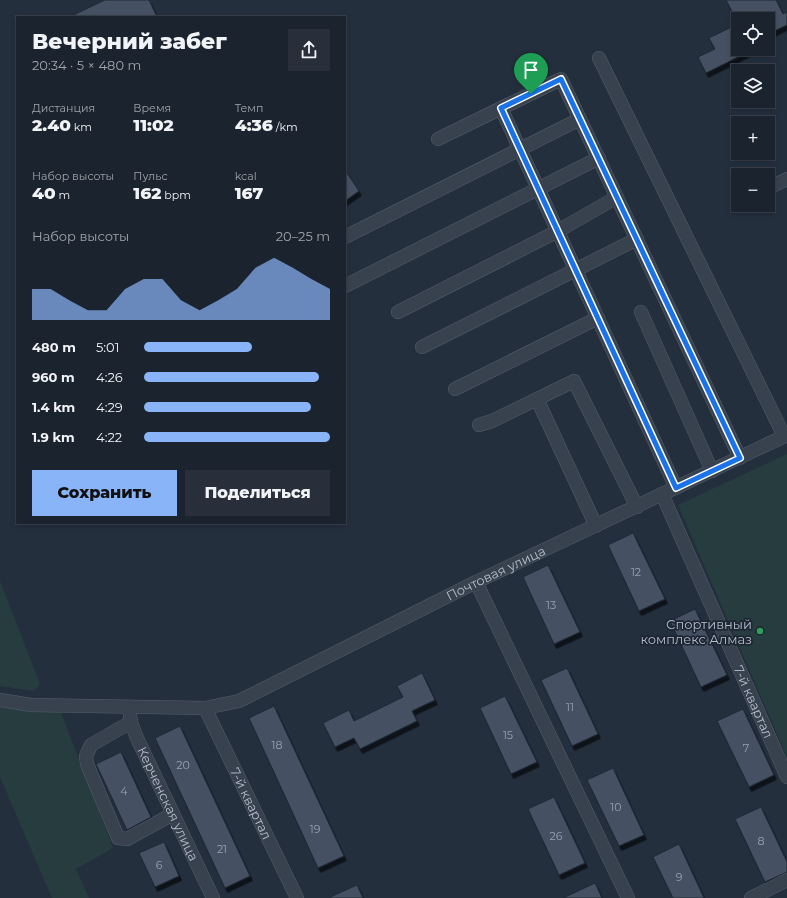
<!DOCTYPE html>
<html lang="ru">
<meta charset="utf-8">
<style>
:root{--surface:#1b232e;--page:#282f3a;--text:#f1f3f6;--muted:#a0a4aa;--line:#39404a;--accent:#8ab4f8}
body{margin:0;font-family:Montserrat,sans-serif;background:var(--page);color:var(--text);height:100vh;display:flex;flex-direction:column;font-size:15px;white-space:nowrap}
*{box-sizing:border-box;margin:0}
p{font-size:13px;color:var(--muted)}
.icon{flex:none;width:22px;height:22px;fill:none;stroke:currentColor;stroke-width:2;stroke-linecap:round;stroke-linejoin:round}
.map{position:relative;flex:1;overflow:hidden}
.details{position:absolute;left:16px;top:16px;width:330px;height:508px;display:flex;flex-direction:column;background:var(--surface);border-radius:0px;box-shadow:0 2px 6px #0003,0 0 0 1px var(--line)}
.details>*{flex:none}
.controls{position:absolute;left:731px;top:12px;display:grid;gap:8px}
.controls a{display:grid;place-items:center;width:44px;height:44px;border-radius:0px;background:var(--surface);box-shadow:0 2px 6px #0003,0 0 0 1px var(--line);font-size:20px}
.pin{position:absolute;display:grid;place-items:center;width:34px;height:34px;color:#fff;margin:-41px -17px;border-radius:50% 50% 50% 0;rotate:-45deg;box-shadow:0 0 4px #0007}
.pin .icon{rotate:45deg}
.round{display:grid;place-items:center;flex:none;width:42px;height:42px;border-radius:0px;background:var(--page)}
.headline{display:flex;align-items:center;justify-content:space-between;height:68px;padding:0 16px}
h1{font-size:22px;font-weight:800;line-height:30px}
.metrics{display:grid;grid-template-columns:repeat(3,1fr);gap:6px;height:68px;padding:4px 16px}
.metrics div{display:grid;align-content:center}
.metrics b{font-size:17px;font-weight:800}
.metrics small{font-size:11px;font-weight:400}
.metrics p{font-size:11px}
.chart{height:112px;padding:8px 16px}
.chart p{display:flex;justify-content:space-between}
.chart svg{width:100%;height:72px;margin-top:4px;fill:var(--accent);opacity:.7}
.cta{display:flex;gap:8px;margin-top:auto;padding:8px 16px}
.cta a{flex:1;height:46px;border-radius:0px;background:var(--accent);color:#111;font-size:16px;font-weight:800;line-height:46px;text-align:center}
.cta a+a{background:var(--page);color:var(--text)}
ul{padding:0 16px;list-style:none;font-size:13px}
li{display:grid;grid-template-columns:64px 48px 1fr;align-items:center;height:30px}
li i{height:10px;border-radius:5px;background:var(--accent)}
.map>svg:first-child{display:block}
.green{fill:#263c3f}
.building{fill:#455162;stroke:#1f2835;filter:url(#shadow)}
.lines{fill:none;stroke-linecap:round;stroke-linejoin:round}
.minor-casing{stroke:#565f6c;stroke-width:14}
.minor{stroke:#38414e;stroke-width:13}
.route-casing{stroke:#fff;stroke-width:8}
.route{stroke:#1a73e8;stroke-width:5}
.leisure-dot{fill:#2e9e5b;stroke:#1d2633;stroke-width:1.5}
.labels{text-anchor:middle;stroke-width:3.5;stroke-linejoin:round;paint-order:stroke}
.number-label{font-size:11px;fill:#98a1af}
.street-label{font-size:13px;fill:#b4bcc9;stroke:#1d2633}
.poi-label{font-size:13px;fill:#b4bcc9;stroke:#1d2633;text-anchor:end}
</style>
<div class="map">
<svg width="787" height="898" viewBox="0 0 787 898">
<defs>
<filter id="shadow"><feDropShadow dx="2.5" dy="4.5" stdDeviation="0" flood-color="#0009"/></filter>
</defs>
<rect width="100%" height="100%" fill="#242f3e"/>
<!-- green -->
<g class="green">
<path d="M787 454V757L678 505Z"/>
<path d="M0 581 40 684 34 691 0 686Z"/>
<path d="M0 703 60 710 113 848 76 869 89 898H52L0 777Z"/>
</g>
<!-- building -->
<g class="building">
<path d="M105 0H149L157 17H69Z"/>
<path d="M726 0H776L783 14 787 12V25L768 34V19H736Z"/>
<path d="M738 24V49H754L706 73 698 57 715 49 709 38Z"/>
<path d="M345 170 359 191 345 201Z"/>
<path d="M633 533 665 599 639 611 608 545Z"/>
<path d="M548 565 580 632 554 644 523 577Z"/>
<path d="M695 609 727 675 701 687 670 621Z"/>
<path d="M567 668 598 734 572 746 541 680Z"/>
<path d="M422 673 435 700 412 711 417 721 360 749 354 738 335 747 323 723 349 710 354 721 403 697 397 686Z"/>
<path d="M505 696 537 762 511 774 480 708Z"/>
<path d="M274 706 344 856 318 868 249 718Z"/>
<path d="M743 709 774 775 749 787 717 721Z"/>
<path d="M180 726 250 876 225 888 155 738Z"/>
<path d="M121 752 151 817 127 830 96 764Z"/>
<path d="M613 768 644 835 619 846 587 780Z"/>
<path d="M554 797 585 863 559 875 528 809Z"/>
<path d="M761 807 787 862V872L765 882 735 819Z"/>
<path d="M164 842 179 876 155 887 139 853Z"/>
<path d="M679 844 704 898H673L653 857Z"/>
<path d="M595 883 602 898H563Z"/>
<path d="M357 885 363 898H328Z"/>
</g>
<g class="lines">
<defs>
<g id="minor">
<path d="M599 58 784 436"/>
<path d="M501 108 676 488"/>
<path d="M438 139 561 79 740 458"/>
<path d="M768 188 787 179"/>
<path d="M345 237 580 119"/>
<path d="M345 286 599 158"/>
<path d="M398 312 558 231 617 197"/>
<path d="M641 312 712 471"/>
<path d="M422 347 637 239"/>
<path d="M455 389 598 318"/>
<path d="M537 399 596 526"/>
<path d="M479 425 492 421 574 381 637 507"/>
<path id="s1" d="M662 494 787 777"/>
<path d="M476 582 628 898"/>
<path id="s2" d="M0 700 31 705 205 708 239 701 476 582 787 435"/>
<path id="s3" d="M129 707 131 722 136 736 213 898"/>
<path id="s4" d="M205 708 297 898"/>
<path d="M131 722 91 745 86 756 87 764 118 838 127 839 173 814"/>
<path d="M751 898 787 880"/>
</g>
</defs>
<!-- minor casing -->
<use href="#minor" class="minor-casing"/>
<!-- minor -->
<use href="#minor" class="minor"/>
</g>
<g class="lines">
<defs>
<path id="route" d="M561 79 740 458 676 488 501 108Z"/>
</defs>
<!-- route casing -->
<use href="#route" class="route-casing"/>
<!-- route -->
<use href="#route" class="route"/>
</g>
<!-- markers -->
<circle class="leisure-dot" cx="760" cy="631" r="4"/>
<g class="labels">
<!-- number labels -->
<g class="number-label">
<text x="636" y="576">12</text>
<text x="551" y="609">13</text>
<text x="570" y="711">11</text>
<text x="508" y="739">15</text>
<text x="277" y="749">18</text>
<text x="746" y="752">7</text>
<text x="183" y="769">20</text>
<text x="124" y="795">4</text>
<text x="616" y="811">10</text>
<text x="315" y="833">19</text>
<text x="556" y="840">26</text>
<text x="761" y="845">8</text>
<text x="222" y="853">21</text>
<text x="159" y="869">6</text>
<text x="679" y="881">9</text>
</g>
<!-- street labels -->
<g class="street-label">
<text dy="5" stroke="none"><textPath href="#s2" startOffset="527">Почтовая улица</textPath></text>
<text dy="5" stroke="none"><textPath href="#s1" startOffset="227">7-й квартал</textPath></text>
<text dy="5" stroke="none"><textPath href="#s3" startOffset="105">Керченская улица</textPath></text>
<text dy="5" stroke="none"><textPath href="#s4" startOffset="106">7-й квартал</textPath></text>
</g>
<!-- poi labels -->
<g class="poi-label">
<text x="752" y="629">Спортивный<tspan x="752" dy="15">комплекс Алмаз</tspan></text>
</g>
</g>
</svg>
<div class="controls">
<a><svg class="icon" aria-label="locate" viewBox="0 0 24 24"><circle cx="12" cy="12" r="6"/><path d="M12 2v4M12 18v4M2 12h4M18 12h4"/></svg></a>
<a><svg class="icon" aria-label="layers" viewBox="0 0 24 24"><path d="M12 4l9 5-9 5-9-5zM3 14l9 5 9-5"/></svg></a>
<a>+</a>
<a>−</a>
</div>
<div class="pin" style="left:531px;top:94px;background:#1e9e55"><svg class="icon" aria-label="arrive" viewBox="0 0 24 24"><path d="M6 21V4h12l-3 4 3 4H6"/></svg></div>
<section class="details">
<div class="headline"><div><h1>Вечерний забег</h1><p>20:34 · 5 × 480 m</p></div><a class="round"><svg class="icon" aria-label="share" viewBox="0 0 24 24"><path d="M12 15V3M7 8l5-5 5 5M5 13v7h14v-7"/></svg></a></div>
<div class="metrics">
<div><p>Дистанция</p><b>2.40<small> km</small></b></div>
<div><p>Время</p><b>11:02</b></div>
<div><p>Темп</p><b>4:36<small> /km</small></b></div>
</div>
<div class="metrics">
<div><p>Набор высоты</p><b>40<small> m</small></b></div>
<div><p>Пульс</p><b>162<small> bpm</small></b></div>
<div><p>kcal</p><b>167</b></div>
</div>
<div class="chart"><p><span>Набор высоты</span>20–25 m</p>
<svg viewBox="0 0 160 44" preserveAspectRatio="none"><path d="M0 44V25L10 25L20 32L30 38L40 38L50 25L60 19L70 19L80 32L90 38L100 32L110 25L120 12L130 6L140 12L150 19L160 25V44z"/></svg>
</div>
<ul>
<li><b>480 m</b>5:01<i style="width:58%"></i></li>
<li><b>960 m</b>4:26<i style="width:94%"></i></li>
<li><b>1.4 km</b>4:29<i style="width:90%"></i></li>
<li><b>1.9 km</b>4:22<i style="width:100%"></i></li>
</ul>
<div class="cta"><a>Сохранить</a><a>Поделиться</a></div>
</section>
</div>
